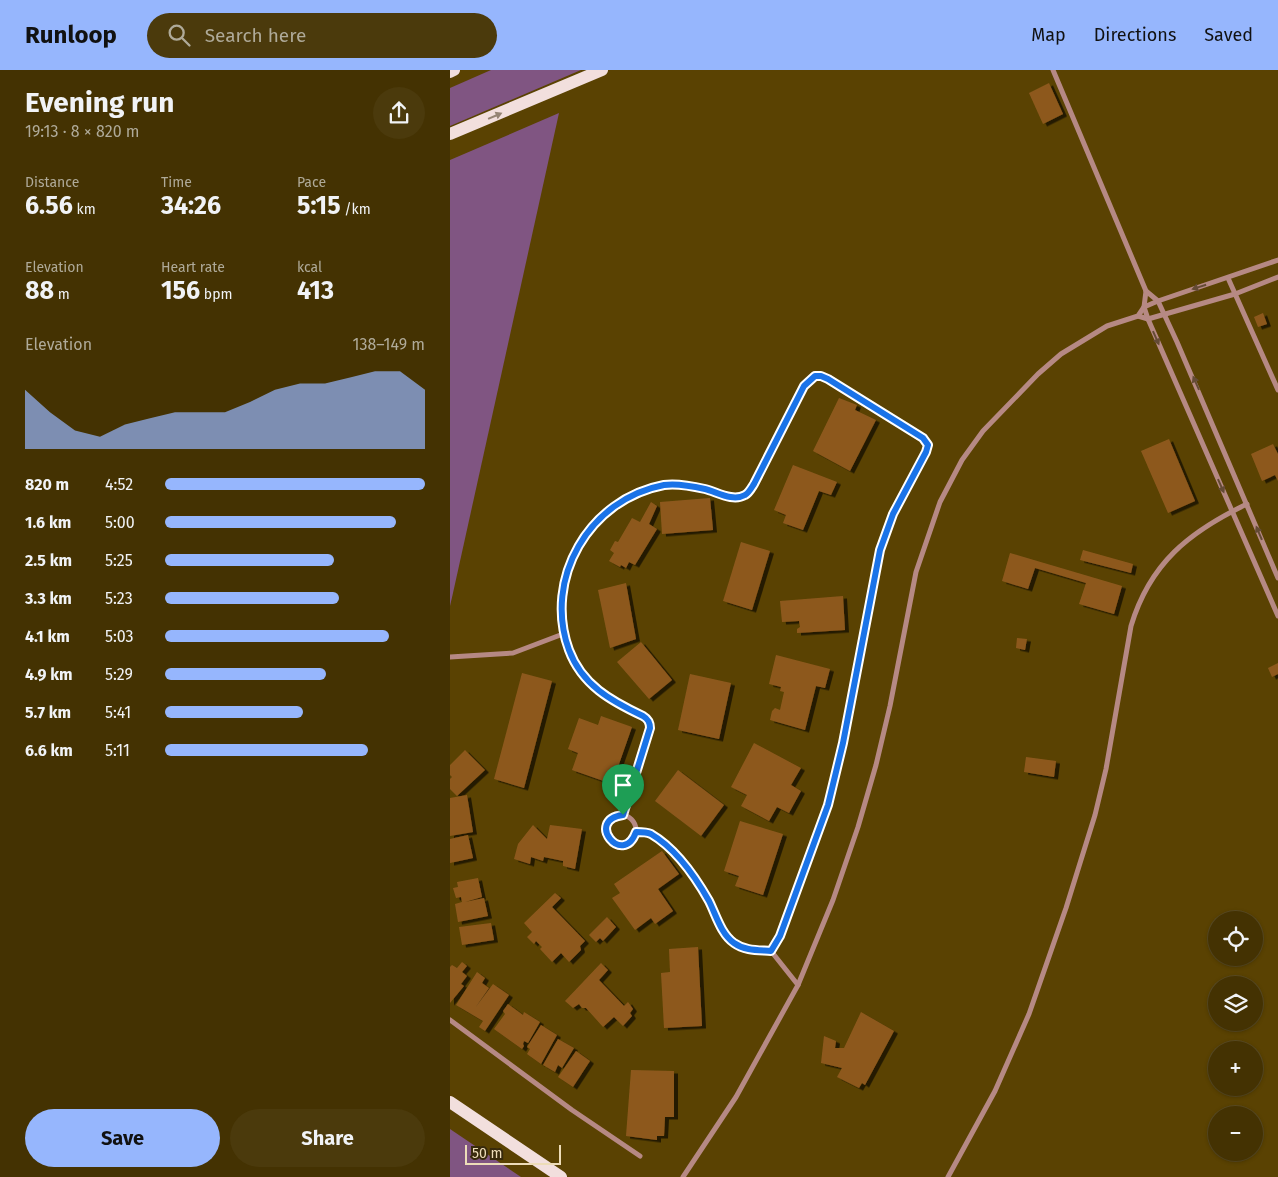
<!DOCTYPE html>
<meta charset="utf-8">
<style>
:root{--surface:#443202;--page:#4b3a0c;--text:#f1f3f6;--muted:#afaa99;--line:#5c4d24;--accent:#96b6fd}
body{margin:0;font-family:"Fira Sans",sans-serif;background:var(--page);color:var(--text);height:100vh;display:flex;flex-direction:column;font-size:19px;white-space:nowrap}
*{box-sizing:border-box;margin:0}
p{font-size:16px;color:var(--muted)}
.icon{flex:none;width:28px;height:28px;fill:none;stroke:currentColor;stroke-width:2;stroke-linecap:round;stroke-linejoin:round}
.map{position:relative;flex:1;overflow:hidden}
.details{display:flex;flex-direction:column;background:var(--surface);width:450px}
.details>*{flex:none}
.fabs{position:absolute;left:758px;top:841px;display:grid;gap:10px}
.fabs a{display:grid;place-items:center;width:55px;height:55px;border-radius:50%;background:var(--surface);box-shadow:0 1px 4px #0004,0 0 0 1px var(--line);font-size:25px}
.scale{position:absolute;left:15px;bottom:12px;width:96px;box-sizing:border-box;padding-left:5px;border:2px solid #eddcb8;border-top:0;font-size:14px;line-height:18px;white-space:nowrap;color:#eddcb8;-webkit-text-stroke:4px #382a0b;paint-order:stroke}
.pin{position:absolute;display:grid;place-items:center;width:42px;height:42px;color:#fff;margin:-51px -21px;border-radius:50% 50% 50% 0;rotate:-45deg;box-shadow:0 0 5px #0007}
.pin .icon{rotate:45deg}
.round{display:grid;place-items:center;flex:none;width:52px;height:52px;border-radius:26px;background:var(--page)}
.headline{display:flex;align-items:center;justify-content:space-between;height:85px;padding:0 25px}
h1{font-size:28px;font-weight:700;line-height:38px}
.figures{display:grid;grid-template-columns:repeat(3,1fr);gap:8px;height:85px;padding:5px 25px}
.figures div{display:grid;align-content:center}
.figures b{font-size:25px;font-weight:700}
.figures small{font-size:14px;font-weight:400}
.figures p{font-size:14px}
.chart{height:140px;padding:10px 25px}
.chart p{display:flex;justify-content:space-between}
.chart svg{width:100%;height:90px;margin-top:5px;fill:var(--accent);opacity:.7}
.cta{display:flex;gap:10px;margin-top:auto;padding:10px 25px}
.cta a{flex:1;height:58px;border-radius:30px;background:var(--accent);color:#111;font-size:20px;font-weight:700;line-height:58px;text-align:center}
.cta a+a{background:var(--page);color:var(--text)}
ul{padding:0 25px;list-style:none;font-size:16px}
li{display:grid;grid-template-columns:80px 60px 1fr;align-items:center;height:38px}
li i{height:12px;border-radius:6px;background:var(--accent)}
header{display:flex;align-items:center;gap:30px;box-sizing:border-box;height:70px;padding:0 25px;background:var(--accent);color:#111}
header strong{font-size:24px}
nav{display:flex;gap:28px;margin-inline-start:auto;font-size:18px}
.search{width:350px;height:45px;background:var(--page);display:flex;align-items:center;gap:12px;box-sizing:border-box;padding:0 18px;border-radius:28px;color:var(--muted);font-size:19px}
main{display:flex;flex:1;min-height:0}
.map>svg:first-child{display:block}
.green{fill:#805582}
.building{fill:#8d591e;filter:url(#shadow)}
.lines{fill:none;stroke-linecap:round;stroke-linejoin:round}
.street{stroke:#b68984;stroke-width:5}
.primary{stroke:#f2dfdd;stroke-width:12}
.oneway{fill:#958474}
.oneway2{fill:#644b35}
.route-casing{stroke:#fff;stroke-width:10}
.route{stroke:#1a73e8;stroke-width:6}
</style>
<header>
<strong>Runloop</strong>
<div class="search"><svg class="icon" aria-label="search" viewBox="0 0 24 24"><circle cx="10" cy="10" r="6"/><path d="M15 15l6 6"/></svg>Search here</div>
<nav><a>Map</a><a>Directions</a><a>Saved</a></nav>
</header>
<main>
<section class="details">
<div class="headline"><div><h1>Evening run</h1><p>19:13 · 8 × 820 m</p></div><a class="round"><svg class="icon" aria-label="share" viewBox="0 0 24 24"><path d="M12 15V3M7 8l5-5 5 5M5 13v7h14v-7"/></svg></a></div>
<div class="figures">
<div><p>Distance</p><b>6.56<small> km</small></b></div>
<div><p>Time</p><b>34:26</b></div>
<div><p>Pace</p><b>5:15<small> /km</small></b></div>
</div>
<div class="figures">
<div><p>Elevation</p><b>88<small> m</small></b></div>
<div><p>Heart rate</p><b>156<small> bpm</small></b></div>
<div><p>kcal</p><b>413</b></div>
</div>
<div class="chart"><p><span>Elevation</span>138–149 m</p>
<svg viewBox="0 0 160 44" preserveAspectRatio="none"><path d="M0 44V15L10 26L20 35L30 38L40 32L50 29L60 26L70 26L80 26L90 21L100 15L110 12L120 12L130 9L140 6L150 6L160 15V44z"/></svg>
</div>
<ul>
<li><b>820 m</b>4:52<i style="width:100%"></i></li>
<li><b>1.6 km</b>5:00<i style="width:89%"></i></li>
<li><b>2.5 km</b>5:25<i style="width:65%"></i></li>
<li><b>3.3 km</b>5:23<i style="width:67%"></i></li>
<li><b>4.1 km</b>5:03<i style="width:86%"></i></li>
<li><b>4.9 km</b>5:29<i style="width:62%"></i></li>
<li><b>5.7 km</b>5:41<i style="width:53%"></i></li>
<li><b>6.6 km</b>5:11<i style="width:78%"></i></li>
</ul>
<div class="cta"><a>Save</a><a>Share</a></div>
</section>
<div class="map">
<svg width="828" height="1107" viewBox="0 0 828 1107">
<defs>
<filter id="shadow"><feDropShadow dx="4" dy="2.5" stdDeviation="0" flood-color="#0009"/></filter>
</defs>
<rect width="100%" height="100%" fill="#5a4202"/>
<!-- green -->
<g class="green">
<path d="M41 0H131L0 56V18Z"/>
<path d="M109 43 3 523 0 536V90Z"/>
<path d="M0 1059 71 1107H0Z"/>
</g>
<!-- building -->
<g class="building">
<path d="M599 13 613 44 593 54 579 23Z"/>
<path d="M813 243 817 254 808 257 804 247Z"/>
<path d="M389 328 407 335 405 340 426 350 400 401 363 381Z"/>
<path d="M719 369 745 431 718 443 691 381Z"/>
<path d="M823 374 828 384V411L825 405 812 411 801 384Z"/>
<path d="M343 395 387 412 381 425 369 421 353 460 333 453 336 445 324 440Z"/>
<path d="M260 428 263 460 212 464 210 432Z"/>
<path d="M201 432 207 436 199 454 207 459 185 495 179 492 176 498 171 495 170 497 159 491 164 483 160 480 165 471 168 472 182 448 190 452Z"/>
<path d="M291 472 320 481 302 540 273 531Z"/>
<path d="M633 480 683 494 681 503 630 490Z"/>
<path d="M560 483 672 516 664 544 629 534 636 513 585 498 578 519 552 511Z"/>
<path d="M176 513 186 569 160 578 148 520Z"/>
<path d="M393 526 395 560 347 563V559L350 557 349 551 332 552 330 531Z"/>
<path d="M567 568 577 569 575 580 566 578Z"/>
<path d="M191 572 222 610 199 629 167 592Z"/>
<path d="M326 585 380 599 375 618 366 616 355 660 320 650 322 641 325 638 330 640 334 622 330 621 331 617 319 614Z"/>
<path d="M828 593V604L822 607 818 598Z"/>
<path d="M72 603 102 611 74 718 44 709Z"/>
<path d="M240 604 281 613 269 669 228 660Z"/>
<path d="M151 646 182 657 162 714 122 700 128 683 118 679 129 648 148 655Z"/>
<path d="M304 673 351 698 341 715 351 721 339 743 327 737 319 751 291 736 297 725 281 717Z"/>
<path d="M15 680 35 700 7 726 0 719V709L2 707 0 705V695Z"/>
<path d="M576 687 606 691 604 707 574 702Z"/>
<path d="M228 700 274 735 251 766 205 731Z"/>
<path d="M17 725 23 762 0 766V728Z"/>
<path d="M290 751 333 764 313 825 285 816 289 806 274 801Z"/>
<path d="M83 755 97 769 100 755 132 759 125 799 113 796V791L94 787 93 791 81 787 80 794 64 789 68 774Z"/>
<path d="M18 765 23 788 0 793V769Z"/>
<path d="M212 781 229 804 208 819 223 841 205 854 201 848 185 860 162 828 170 823 164 814Z"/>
<path d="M28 808 32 827 15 832 34 828 38 846 8 852 5 834 12 832 11 827 6 828 3 818 8 817 7 812Z"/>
<path d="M105 823 111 828 102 837 135 871 130 876 131 880 119 892 111 883 102 892 90 879 92 877 86 871 84 874 77 867 82 862 74 853Z"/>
<path d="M157 847 166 857 153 871 150 868 146 872 139 865Z"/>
<path d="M41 853 44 870 12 875 9 857Z"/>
<path d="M248 877 252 956 214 958 211 903 220 902 219 879Z"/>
<path d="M12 892 17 896 12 902 17 906 11 914 14 916 0 933V897L2 895 7 898Z"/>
<path d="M151 893 158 900 149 910 174 936 178 932 183 939 180 943 182 946 173 956 164 947 153 957 136 938H132L129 934 123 938 115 931Z"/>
<path d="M27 902 35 908 32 913 39 918 25 938 43 914 59 925 35 961 29 957 33 951 6 935Z"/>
<path d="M58 934 73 945 74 942 90 952 78 973 74 971 73 974 74 976 72 979 44 959 55 944 53 941Z"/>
<path d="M411 942 444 961 415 1015 412 1013 409 1018 387 1007 392 998 371 993 374 966 386 971 385 978H394Z"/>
<path d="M91 955 107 965 91 994 77 984 80 979 77 977Z"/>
<path d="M108 969 124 978 112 998 108 995 105 1002 93 995Z"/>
<path d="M126 981 140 991 123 1017 108 1007Z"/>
<path d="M181 1000 224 1001V1047H215L214 1066H207V1070L176 1066Z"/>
</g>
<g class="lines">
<!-- street -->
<g class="street">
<path d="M603 0 696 221 694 237 698 249 828 546"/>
<path d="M778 208 828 320"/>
<path d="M696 221 708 231 727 272 828 508"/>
<path d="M688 246 698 249 785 224 828 207"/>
<path d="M0 587 63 583 113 564"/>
<circle cx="171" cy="760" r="15"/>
<path d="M173 745 200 658 197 649C187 642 174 638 164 632 142 619 126 597 117 574 99 525 124 466 165 436 178 426 194 421 210 416 224 412 241 416 255 419 267 422 282 432 295 425 299 423 302 417 304 414L354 316C362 306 368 304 379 309L473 368 478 375 476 382 443 444 430 480 393 673 378 735 330 866 321 881"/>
<path d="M186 762C191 762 197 762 201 764 225 778 246 808 259 831 266 845 271 864 284 873 295 881 309 880 321 881L348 915"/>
<path d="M0 950 122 1040 190 1086"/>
<path d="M233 1107 286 1027 348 915 383 830 408 757 426 695 440 636 466 502 490 432 512 390 533 361 588 304 611 284 657 256 688 246 694 237 708 231 828 190"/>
<path d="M498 1107 545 1021 579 944 616 838 645 745 656 699 681 556C700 493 739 462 797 434"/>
</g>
<!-- primary -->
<g class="primary">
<path d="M0 2 4 0"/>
<path d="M0 64 152 0"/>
<path d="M0 1032 111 1107"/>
</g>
</g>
<!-- one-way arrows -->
<defs><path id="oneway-solid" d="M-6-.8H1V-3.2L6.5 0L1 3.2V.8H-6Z" transform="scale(1.25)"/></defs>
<use class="oneway" href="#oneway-solid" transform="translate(45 46) rotate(-23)"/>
<g class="oneway2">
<use href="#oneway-solid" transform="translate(749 217) rotate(162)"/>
<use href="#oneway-solid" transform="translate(706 268) rotate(66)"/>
<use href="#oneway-solid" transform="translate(746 313) rotate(-114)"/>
<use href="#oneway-solid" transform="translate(771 416) rotate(66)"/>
<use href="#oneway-solid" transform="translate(809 463) rotate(-113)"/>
</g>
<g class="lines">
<defs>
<path id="route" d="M365 306H371L378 309 473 368 478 375 476 382 443 444 430 480 393 673 378 735 330 866 321 881C309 880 295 881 284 873 271 864 266 845 259 831 246 808 225 778 201 764 197 762 191 762 186 762 173 798 134 750 173 745L200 658C200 652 198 649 193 646 161 631 132 615 119 580 93 509 139 429 214 415 227 413 242 416 255 419 267 422 283 432 295 425 299 423 302 417 304 414L354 316Z"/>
</defs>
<!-- route casing -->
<use href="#route" class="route-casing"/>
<!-- route -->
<use href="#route" class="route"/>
</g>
</svg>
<div class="fabs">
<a><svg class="icon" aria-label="locate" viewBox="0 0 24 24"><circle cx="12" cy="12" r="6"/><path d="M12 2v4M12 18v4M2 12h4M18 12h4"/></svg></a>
<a><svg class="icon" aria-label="layers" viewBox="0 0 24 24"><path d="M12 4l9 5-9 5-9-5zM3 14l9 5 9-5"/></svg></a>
<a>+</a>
<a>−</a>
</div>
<div class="scale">50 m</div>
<div class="pin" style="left:173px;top:745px;background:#1e9e55"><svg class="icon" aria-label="arrive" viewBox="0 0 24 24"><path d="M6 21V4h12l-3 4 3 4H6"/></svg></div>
</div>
</main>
